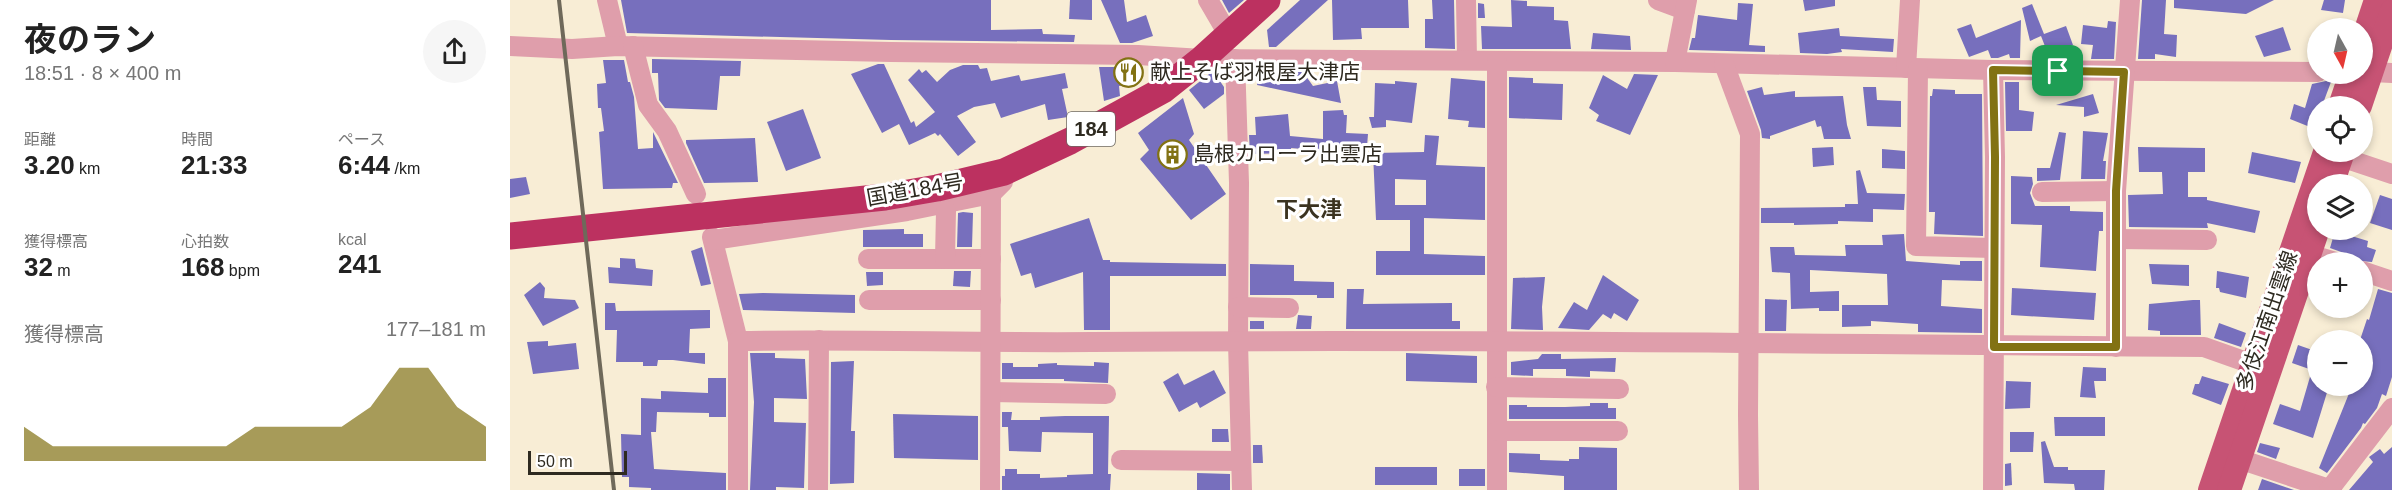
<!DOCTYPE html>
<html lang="ja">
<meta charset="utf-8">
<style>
:root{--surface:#fff;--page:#f6f6f6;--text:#222;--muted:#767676;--accent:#827213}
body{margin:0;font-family:Arial,"Noto Sans JP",sans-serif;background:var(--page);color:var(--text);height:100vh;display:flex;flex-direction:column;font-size:22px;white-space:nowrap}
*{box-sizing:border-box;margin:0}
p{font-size:20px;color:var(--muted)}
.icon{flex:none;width:33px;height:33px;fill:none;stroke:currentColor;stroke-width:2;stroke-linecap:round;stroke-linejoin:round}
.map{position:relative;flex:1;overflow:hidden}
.sheet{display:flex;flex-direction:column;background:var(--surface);width:510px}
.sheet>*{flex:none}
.needle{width:39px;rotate:172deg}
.controls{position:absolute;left:1797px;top:18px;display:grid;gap:12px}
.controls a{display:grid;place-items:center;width:66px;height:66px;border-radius:50%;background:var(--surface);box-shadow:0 3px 9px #0003;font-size:30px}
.scale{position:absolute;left:18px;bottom:15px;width:99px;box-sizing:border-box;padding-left:6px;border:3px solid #2e2a20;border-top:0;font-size:16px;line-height:21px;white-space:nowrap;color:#2e2a20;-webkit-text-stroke:4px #fff;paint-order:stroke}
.pin{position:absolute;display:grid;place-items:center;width:51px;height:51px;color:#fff;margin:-26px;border-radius:12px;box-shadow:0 3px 9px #0006}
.round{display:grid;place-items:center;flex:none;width:63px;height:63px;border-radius:32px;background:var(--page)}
.headline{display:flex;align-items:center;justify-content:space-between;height:102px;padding:0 24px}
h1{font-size:33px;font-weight:700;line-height:45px}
.metrics{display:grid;grid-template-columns:repeat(3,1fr);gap:9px;height:102px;padding:6px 24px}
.metrics div{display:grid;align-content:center}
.metrics b{font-size:26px;font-weight:700}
.metrics small{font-size:16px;font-weight:400}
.metrics p{font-size:16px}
.chart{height:168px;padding:12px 24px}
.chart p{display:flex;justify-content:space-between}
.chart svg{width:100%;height:108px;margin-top:6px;fill:var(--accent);opacity:.7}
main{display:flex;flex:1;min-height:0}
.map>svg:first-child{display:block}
.building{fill:#776fbd;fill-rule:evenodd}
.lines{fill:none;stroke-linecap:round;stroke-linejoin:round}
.minor{stroke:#df9eab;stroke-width:20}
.major{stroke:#c75374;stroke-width:24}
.highway{stroke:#bc3160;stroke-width:27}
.rail{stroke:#6f695a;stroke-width:4}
.route-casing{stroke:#fff;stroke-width:12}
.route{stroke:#827213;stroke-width:8}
.labels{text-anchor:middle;stroke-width:6;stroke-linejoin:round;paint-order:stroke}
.shield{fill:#fff;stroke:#6d6a63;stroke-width:1.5}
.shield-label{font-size:20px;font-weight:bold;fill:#2e2a20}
.poi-label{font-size:21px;fill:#2e2a20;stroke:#fff;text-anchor:start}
.street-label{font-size:21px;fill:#2e2a20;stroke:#fff}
.neighbourhood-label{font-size:22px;font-weight:bold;fill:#3b331f;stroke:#fff}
</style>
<main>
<section class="sheet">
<div class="headline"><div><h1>夜のラン</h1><p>18:51 · 8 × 400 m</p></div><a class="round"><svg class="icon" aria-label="share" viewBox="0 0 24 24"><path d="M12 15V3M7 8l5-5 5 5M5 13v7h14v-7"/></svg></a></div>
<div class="metrics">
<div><p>距離</p><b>3.20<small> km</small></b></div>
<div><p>時間</p><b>21:33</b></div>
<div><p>ペース</p><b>6:44<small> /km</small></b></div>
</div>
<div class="metrics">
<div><p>獲得標高</p><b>32<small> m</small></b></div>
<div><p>心拍数</p><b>168<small> bpm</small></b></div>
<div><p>kcal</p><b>241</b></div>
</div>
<div class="chart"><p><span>獲得標高</span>177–181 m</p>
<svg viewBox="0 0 160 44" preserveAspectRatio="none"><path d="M0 44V30L10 38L20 38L30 38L40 38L50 38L60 38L70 38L80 30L90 30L100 30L110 30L120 22L130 6L140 6L150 22L160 30V44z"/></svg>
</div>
</section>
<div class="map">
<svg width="1882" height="490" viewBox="0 0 1882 490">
<rect width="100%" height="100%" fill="#f8edd5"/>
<!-- building -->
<g class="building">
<path d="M111 0H481V30L532 29 533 34 565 35 564 42 381 40 117 33Z"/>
<path d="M560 0H582V20L559 19Z"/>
<path d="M591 0H614L617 22 636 15 643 36 622 43H610Z"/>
<path d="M712 0H734L719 13Z"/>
<path d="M790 0H818L766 47H759L757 30Z"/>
<path d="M822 0H898L899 28H851L852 39 823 40Z"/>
<path d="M922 0H944L945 49 915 48V19H923Z"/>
<path d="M1001 0 1017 1V6L1044 7V20L1058 21 1061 49H972L971 26 1002 27Z"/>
<path d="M1293 0H1325V6L1295 11Z"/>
<path d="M1632 0H1656L1654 34 1667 35 1666 57 1645 54V59H1628Z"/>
<path d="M1664 0H1764L1736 14 1664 8Z"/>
<path d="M1814 0H1835L1833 13 1811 10Z"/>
<path d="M968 3 974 4 975 18H968Z"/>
<path d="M1228 3 1243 4 1239 45 1255 46V52L1179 50 1182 38H1185L1188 15 1227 20Z"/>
<path d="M1522 4 1534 34 1556 26 1563 45 1538 54 1531 36 1520 41 1512 8Z"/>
<path d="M1511 20 1510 58H1500L1499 54 1488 58H1481L1478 50 1459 57 1447 29 1461 24 1466 38Z"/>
<path d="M1598 21 1606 22 1604 59H1581L1583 45 1571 44 1573 25 1597 28Z"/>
<path d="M1773 27 1781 50 1754 57 1745 36Z"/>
<path d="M1329 28 1330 36 1384 39 1383 52 1331 49 1332 52 1317 54 1290 53 1288 33Z"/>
<path d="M1083 33 1120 36 1121 50 1081 49Z"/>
<path d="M142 59 231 61 230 76H210L207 110 155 108 149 100 148 73H142Z"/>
<path d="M93 60H114L118 82H120L124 97 128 149 143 148V132L168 183H163L162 188 93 189 89 132 94 131 91 108H88L87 84 96 83Z"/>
<path d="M368 64H374L401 123 404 121 406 127 425 112 398 80 409 69 412 73 416 70 427 82 440 70 453 65H468L470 69 477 68 481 81 509 75 511 81 555 73 558 88 552 89 558 117 538 120 535 104 491 118 485 103 464 107 447 116 466 142 448 156 430 134 428 136 425 133 399 145 389 124 372 133 341 74Z"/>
<path d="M589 67H627L628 84 609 86 610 96 594 101Z"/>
<path d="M703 71 714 87V94L694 109 679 90Z"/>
<path d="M749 71H764L766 75 771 72H793L803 86 827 81 831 103 747 85Z"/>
<path d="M1124 74 1148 75 1120 135 1086 121 1089 115 1079 108 1093 75 1117 89Z"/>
<path d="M999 77 1023 78V83L1053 84 1052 120 999 118Z"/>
<path d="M941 78 975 81V128L958 127 959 121 938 119Z"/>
<path d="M885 81 907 83 902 123 876 120V127L862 128 859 117H864L865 83 885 84Z"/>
<path d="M1816 81 1821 82 1812 106H1808V121L1805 129 1780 119 1784 104 1795 108 1802 84Z"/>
<path d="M1495 82H1509V110L1524 112 1522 131H1496Z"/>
<path d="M1252 87 1254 95 1285 91V97L1333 96 1337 125 1341 139H1314L1311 126 1307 127 1305 120 1260 136V139L1252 138 1251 130 1237 91Z"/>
<path d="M1353 87H1366L1367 100 1391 101V127L1357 126Z"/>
<path d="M1423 89 1445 90V94H1472L1473 236 1424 234 1425 212H1419V172L1420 96H1422Z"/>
<path d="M1583 94 1589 113 1574 117V107L1546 105Z"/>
<path d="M673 98 684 134 679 140 716 194 681 220 630 159 639 150 628 133Z"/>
<path d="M293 109 311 158 276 171 257 122Z"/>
<path d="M833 110 834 115H837L836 133 858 134 856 159 836 158V148L815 151 781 148 782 153 740 154 739 135H746L745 117 778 114 780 136 813 139V111Z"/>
<path d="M1573 131 1598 133 1593 161H1596L1595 179H1571Z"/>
<path d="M1549 132 1556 133 1550 180 1527 181V168H1540Z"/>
<path d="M915 135 929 136 926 165 975 167V220L914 218V254L975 256V275H866V251H900V220H866L863 153 914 152ZM885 179 916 180V205H885Z"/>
<path d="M245 138 248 182 194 183 176 143V140Z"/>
<path d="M1323 147 1324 165 1303 167 1302 148Z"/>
<path d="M1628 147 1695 148V172H1678V197H1697V200L1750 211 1745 233 1697 223 1698 228 1619 227 1618 195 1653 194 1652 172H1629Z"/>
<path d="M1372 149 1395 151V169L1372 168Z"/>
<path d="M1742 152 1791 162 1785 183 1738 173Z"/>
<path d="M1350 170 1357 193 1395 194 1394 210 1363 209V222L1328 221V224L1284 225V223H1251V208L1335 207V204H1348L1346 171Z"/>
<path d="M1501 176 1522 177 1523 184 1520 193 1525 206H1560V211L1593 212V231H1589L1586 271 1530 267 1532 225 1501 224Z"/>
<path d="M16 177 20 194 0 198V179Z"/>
<path d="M1870 195 1882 199V230L1860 223Z"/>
<path d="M453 212 463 213 462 247H447L448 213Z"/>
<path d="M579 218 593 260H600V262L716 264V276H600V330H574L573 272 525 288 521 273 511 276 500 244Z"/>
<path d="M394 229V234H413V247H353V230Z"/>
<path d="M1825 231 1858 241 1857 247 1866 250 1862 262 1838 260 1834 253 1820 248Z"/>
<path d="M1394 234 1396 261 1450 265V261H1472V281L1432 280 1431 306 1472 309V333L1408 332V324L1361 321V326L1332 327V305H1378L1377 274 1300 270V292L1329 291V311H1309V308L1281 309 1280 273 1262 272 1260 247H1284L1285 255 1336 256 1335 245H1373L1372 235Z"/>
<path d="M192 247 201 284 191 286 181 251Z"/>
<path d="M110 258 125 259 126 268 143 270 142 286 99 283 98 267 110 268Z"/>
<path d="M740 264 784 265V281L824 282V298H807V295H740Z"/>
<path d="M1639 264 1679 265V286L1642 284Z"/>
<path d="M444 271H461L460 287 443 286Z"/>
<path d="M1707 271 1739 277 1736 298 1710 292 1709 288H1706Z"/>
<path d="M356 272H373V285L357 286Z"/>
<path d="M1093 275 1129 300 1117 321 1104 313 1101 319 1093 314 1079 330 1048 328 1064 302 1077 310Z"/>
<path d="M1035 277 1032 307 1033 330 1001 329 1003 278Z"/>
<path d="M30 282 35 288 34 298 65 300 69 308 33 326 14 295Z"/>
<path d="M1502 288 1586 293 1584 320 1501 315Z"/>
<path d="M837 289H854L853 304 942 303V321H950V329H836Z"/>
<path d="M1868 289 1882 293V377L1876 396 1872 394 1867 408 1855 424 1853 423 1851 428 1817 473 1809 468 1842 386H1852V340H1850L1857 319 1859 320Z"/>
<path d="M253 293 345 295V313L233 310 229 294Z"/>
<path d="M1255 299 1277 300 1276 331H1255Z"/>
<path d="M1683 300H1690L1691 335H1650V331L1638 330 1639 304Z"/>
<path d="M95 303H105L106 311 200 310V328L180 329 179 353H195V364L163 360H148L147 366H133V362H106L107 330H95Z"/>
<path d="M788 315 802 316 801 329H786Z"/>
<rect x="740" y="321" width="14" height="8"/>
<path d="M1709 323 1736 333 1731 347 1704 338Z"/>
<path d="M38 341V346L66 343 69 369 23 374 17 342Z"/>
<path d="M1788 345 1808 352V386H1819L1803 438 1763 424 1770 404 1790 411 1802 370 1782 363Z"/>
<path d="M240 353H265V358L295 359 297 399 264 398V422L296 423 294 488 266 487V490H240L244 402Z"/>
<path d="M896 353 967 356V383L896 381Z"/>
<path d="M1032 354H1051V359L1106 358 1105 372 1080 371V377L1056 376V369H1023V376L1001 375V362L1028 359Z"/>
<path d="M344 361 341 431H345L344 483 320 484 321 362Z"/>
<path d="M584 362 599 363 598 383 554 381V379H492V363H503V367H528V364L547 363V365L584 366Z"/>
<path d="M1573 367 1596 368V381H1584L1586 398 1570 397Z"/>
<path d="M704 370 716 393 690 408 687 402 669 412 653 382 668 373 674 385Z"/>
<path d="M1692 376 1719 384 1711 405 1682 394 1685 384H1689Z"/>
<path d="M198 378H216V417H199V413L147 412 146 432H141L144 469 216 473V490H141V488L119 487V477H112L111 434 131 435V398L151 399V391L198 393Z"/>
<path d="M1496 381 1521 382 1520 408 1495 409Z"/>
<path d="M1080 403H1098V408H1106V419H999V405H1017V407H1055L1080 406Z"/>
<path d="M492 412H502L501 420H530V417L555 416H599L598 474H601L600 490H492V476H495V469H507V474H530V478L557 477V475L583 474V433L532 432 531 452 499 451 498 427H492Z"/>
<path d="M383 414 468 416V460L384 458Z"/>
<path d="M1544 417H1595V436H1545Z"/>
<path d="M702 429H718L719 442H702Z"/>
<path d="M1500 432H1524L1523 452H1500Z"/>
<path d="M1535 441 1544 467H1558V470H1595L1594 490H1565L1564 484 1534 483 1531 442Z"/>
<path d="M1750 443 1770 448 1766 459 1747 452Z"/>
<path d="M743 445H752L753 463H743Z"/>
<path d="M1069 447 1107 448V490H1054V476L999 472V453L1030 454V460L1059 461V459H1069Z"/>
<path d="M1882 447V490H1839L1863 462 1859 457 1870 449 1874 454Z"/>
<path d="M1501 463 1502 485 1495 486V464Z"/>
<rect x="865" y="467" width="62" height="18"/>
<rect x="949" y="469" width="26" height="17"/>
<path d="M687 473 720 474V490H687Z"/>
<path d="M1752 479 1784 490H1748Z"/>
</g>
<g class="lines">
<!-- minor -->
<g class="minor">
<path d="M97 0 108 46"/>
<path d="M698 0 719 36"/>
<path d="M956 0 957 60"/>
<path d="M1148 0 1175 10"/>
<path d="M0 46 62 49 108 46 381 52 628 55 692 59 1165 62 1483 70 1808 72"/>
<path d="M123 46 138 105 157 131 186 194"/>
<path d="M725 59 729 183 728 342 732 490"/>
<path d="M987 61V490"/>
<path d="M1165 62 1177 0"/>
<path d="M1214 64 1240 134 1238 415 1239 490"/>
<path d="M1396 68 1400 0"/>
<path d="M1408 69 1406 246 1483 248"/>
<path d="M1862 72 1882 73"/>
<path d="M1831 157 1882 174"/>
<path d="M1532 192 1606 191"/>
<path d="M202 237 228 341"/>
<path d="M1606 239 1697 240"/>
<path d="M203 240 397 211 481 194"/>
<path d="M1799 254 1826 262"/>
<path d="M358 259H481"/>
<path d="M435 259 436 211"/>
<path d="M1852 271 1882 281"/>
<path d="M359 300H481"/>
<path d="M728 307 779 308"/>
<path d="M1606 347V191L1620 0"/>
<path d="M986 387 1109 389"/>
<path d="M481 392 596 394"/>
<path d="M987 431H1108"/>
<path d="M1729 459 1822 490"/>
<path d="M611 460 731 461"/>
<path d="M228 490V341C346 339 464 343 582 342 952 339 1323 344 1694 347L1742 364"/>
<path d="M308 490 309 340"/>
<path d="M480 490 481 194 493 182 494 172"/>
<path d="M1483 490 1485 157 1483 70"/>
<path d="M1819 490 1882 408"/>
</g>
<!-- major -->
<g class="major">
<path d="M1852 42 1866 0"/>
<path d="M1830 106 1841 74"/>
<path d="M1850 106 1882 11"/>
<path d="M1822 184 1833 152"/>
<path d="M1700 490 1815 152"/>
<path d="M1719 490 1808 229"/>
</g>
<!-- highway -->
<path class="highway" d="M0 236 375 197 427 188 494 172 560 141 653 90 692 59 757 0"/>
<!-- rail -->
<path class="rail" d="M49 0 104 490"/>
</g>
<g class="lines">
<defs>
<path id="route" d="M1483 70 1614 72 1606 191V347H1484L1485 157Z"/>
</defs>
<!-- route casing -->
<use href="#route" class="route-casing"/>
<!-- route -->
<use href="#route" class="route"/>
</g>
<!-- icons -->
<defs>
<symbol id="restaurant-ring" viewBox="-11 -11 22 22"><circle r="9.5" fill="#fff" stroke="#827213" stroke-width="1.5"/><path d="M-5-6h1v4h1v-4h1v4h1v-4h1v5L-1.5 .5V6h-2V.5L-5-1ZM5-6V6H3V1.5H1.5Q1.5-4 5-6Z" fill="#827213"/></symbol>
<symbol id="building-ring" viewBox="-11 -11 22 22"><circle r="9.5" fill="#fff" stroke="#827213" stroke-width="1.5"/><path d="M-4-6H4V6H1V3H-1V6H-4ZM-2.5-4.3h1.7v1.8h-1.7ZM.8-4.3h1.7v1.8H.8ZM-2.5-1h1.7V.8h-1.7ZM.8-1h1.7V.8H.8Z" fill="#827213"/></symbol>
</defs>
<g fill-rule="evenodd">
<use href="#restaurant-ring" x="602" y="56" width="33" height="33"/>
<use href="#building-ring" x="646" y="138" width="33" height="33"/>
</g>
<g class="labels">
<!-- shield labels -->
<rect class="shield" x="557" y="112" width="48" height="34" rx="4.5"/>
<g class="shield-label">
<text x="581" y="136">184</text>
</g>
<!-- poi labels -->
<g class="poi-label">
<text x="640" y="79">献上そば羽根屋大津店</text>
<text x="683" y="161">島根カローラ出雲店</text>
</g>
<!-- street labels -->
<g class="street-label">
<text transform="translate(405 190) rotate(-10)" y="7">国道184号</text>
<text transform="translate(1757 321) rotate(-71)" y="7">多伎江南出雲線</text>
</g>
<!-- neighbourhood labels -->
<g class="neighbourhood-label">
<text x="799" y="217">下大津</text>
</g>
</g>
</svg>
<div class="controls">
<a><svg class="needle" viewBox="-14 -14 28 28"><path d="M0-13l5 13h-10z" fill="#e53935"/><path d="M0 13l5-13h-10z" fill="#767676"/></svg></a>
<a><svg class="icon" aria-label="locate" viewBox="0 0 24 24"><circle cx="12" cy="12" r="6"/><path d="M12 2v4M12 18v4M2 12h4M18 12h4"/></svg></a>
<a><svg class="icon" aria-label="layers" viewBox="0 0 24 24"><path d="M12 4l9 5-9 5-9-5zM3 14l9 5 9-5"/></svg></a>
<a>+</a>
<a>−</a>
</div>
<div class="scale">50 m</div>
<div class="pin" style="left:1548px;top:71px;background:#1e9e55"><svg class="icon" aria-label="arrive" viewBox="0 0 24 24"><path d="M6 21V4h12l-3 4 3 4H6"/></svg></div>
</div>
</main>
